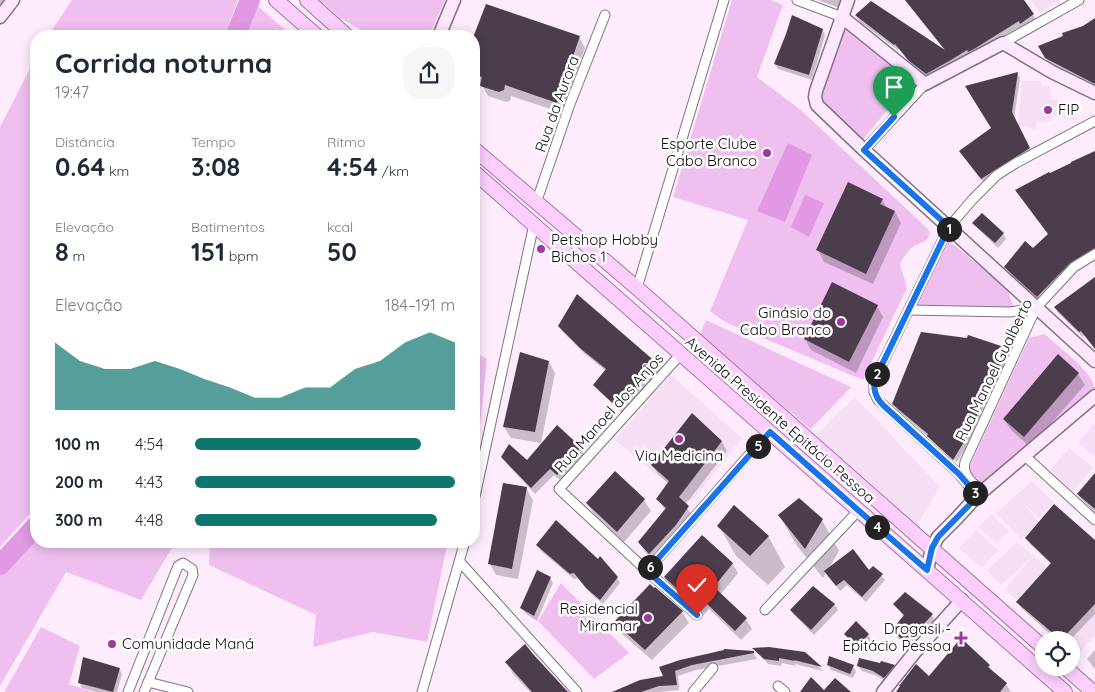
<!DOCTYPE html>
<html lang="pt">
<meta charset="utf-8">
<style>
:root{--surface:#fff;--page:#f6f6f7;--text:#1f2937;--muted:#747a83;--accent:#0f766e}
body{margin:0;font-family:Quicksand,sans-serif;background:var(--page);color:var(--text);height:100vh;display:flex;flex-direction:column;font-size:19px;white-space:nowrap}
*{box-sizing:border-box;margin:0}
p{font-size:16px;color:var(--muted)}
.icon{flex:none;width:28px;height:28px;fill:none;stroke:currentColor;stroke-width:2;stroke-linecap:round;stroke-linejoin:round}
.map{position:relative;flex:1;overflow:hidden}
.details{position:absolute;left:30px;top:30px;width:450px;height:518px;display:flex;flex-direction:column;background:var(--surface);border-radius:20px;box-shadow:0 2px 12px #0003}
.details>*{flex:none}
.fabs{position:absolute;left:1035px;top:631px;display:grid;gap:10px}
.fabs a{display:grid;place-items:center;width:45px;height:45px;border-radius:50%;background:var(--surface);box-shadow:0 2px 12px #0003;font-size:25px}
.pin{position:absolute;display:grid;place-items:center;width:42px;height:42px;color:#fff;margin:-51px -21px;border-radius:50% 50% 50% 0;rotate:-45deg;box-shadow:0 0 5px #0007}
.pin .icon{rotate:45deg}
.km{position:absolute;width:25px;height:25px;margin:-12px;border-radius:50%;background:#222;color:#fff;font-size:14px;line-height:25px;text-align:center}
.round{display:grid;place-items:center;flex:none;width:52px;height:52px;border-radius:20px;background:var(--page)}
.summary{display:flex;align-items:center;justify-content:space-between;height:85px;padding:0 25px}
h1{font-size:28px;font-weight:700;line-height:38px}
.figures{display:grid;grid-template-columns:repeat(3,1fr);gap:8px;height:85px;padding:5px 25px}
.figures div{display:grid;align-content:center}
.figures b{font-size:25px;font-weight:700}
.figures small{font-size:14px;font-weight:400}
.figures p{font-size:14px}
.chart{height:140px;padding:10px 25px}
.chart p{display:flex;justify-content:space-between}
.chart svg{width:100%;height:90px;margin-top:5px;fill:var(--accent);opacity:.7}
ul{padding:0 25px;list-style:none;font-size:16px}
li{display:grid;grid-template-columns:80px 60px 1fr;align-items:center;height:38px}
li i{height:12px;border-radius:6px;background:var(--accent)}
.map>svg:first-child{display:block}
.built{fill:#f5dff5}
.green{fill:#efbff0}
.water{fill:#e099e2}
.shadow{fill:#0003}
.lines{fill:none;stroke-linecap:round;stroke-linejoin:round}
.river{stroke:#e099e2;stroke-width:20}
.building{fill:#4b3d4b}
.street-casing{stroke:#817281;stroke-width:11}
.secondary-casing{stroke:#817281;stroke-width:15}
.primary-casing{stroke:#a775a8;stroke-width:16}
.street{stroke:#fff;stroke-width:9}
.secondary{stroke:#fde7fe;stroke-width:12}
.primary{stroke:#fbcefc;stroke-width:14}
.route-casing{stroke:#fff;stroke-width:10}
.route{stroke:#1a73e8;stroke-width:6}
.poi-dot{fill:#9b399f;stroke:#fff;stroke-width:2}
.labels{text-anchor:middle;stroke-width:5;stroke-linejoin:round;paint-order:stroke}
.street-label{font-size:15px;fill:#110c11;stroke:#fff}
.poi-label{font-size:15px;fill:#110c11;stroke:#fff;text-anchor:end}
</style>
<div class="map">
<svg width="1095" height="692" viewBox="0 0 1095 692">
<rect width="100%" height="100%" fill="#feecfd"/>
<!-- built -->
<g class="built">
<path d="M1030 0H1061L1040 12Z"/>
<path d="M1022 81H1041L1042 86 1050 87 1052 99 1077 104 1076 121 1052 116 1051 122 1037 121 1036 129 1018 126Z"/>
<path d="M671 375 742 438 691 503 615 440Z"/>
<path d="M855 397 940 487 917 525 816 434Z"/>
<path d="M1093 424 1095 425V457L1078 443Z"/>
<path d="M1069 448 1093 468 1073 491 1050 470Z"/>
<path d="M1032 481 1054 502 1039 518 1022 502 1039 522 1021 539 996 513Z"/>
<path d="M991 514 1009 531 997 544 979 527Z"/>
<path d="M976 530 998 550 982 568 959 548Z"/>
<path d="M1017 542 1047 567 1016 600 1005 589 1030 559 1001 585 987 570Z"/>
<path d="M1092 608 1095 611V635L1077 655 1071 650V640H1061Z"/>
</g>
<!-- green -->
<g class="green">
<path d="M72 0H238L224 36H48Z"/>
<path d="M250 0H251L292 36H235Z"/>
<path d="M320 0H445L429 36H368L361 30 340 18Z"/>
<path d="M732 0H771L783 5 757 77 801 110 929 230C931 244 920 241 912 248 907 251 903 259 900 264L907 288 863 380 725 322 710 311 748 220 673 197Z"/>
<path d="M846 25 913 79 860 143 819 104Z"/>
<path d="M36 57V507L0 547V127Z"/>
<path d="M946 238 1008 290 1014 309 916 307Z"/>
<path d="M706 320 851 387 811 429 699 337Z"/>
<path d="M1045 334C1057 346 1095 373 1095 390L983 486 973 487 969 468 1029 338Z"/>
<path d="M474 352 487 359 479 436 474 454Z"/>
<path d="M36 523V541H176L141 600 66 572 0 686V565Z"/>
<path d="M210 541H448L427 642 373 632 313 647 316 615 209 565Z"/>
<path d="M561 583 629 653 594 679 538 621Z"/>
<path d="M41 627 80 646 69 684 93 692H4Z"/>
</g>
<!-- water -->
<g class="water">
<path d="M788 143 812 155 785 222 757 211Z"/>
<path d="M805 195 824 203 809 237 791 227Z"/>
</g>
<!-- shadow -->
<g class="shadow">
<path d="M0 0H10L0 12Z"/>
<path d="M805 0H811L841 11 842 9 818 0H846L840 15Z"/>
<path d="M905 0H1023L1037 21 1025 29 1023 27 1007 38 930 80 913 66 900 49 898 50 860 22 856 16 946 52Z"/>
<path d="M487 5 579 37 585 48 563 113 511 96 510 101 506 102 488 96 482 85 474 82V39Z"/>
<path d="M1095 20V89L1051 67 1040 47 1083 27Z"/>
<path d="M822 30 825 35 812 80 778 69 775 64Z"/>
<path d="M1017 73 1020 78 1014 119 1032 154 984 183 964 157 993 129Z"/>
<path d="M1095 152V255L1074 268 1041 303 1010 274 1006 267 1033 249 1049 235 1050 174Z"/>
<path d="M882 200 887 208 895 212 901 223 873 284 824 262 818 250Z"/>
<path d="M974 223 1003 234 1006 239 998 248 977 228Z"/>
<path d="M1095 279V348L1085 335 1083 337 1058 313 1055 308Z"/>
<path d="M877 306 883 317 856 373 811 350 805 339Z"/>
<path d="M559 326 657 365 660 370 622 413 598 390 595 385 606 371 585 354 562 331Z"/>
<path d="M969 337 1007 349 1010 355 973 437 957 462 897 410 894 404 968 339Z"/>
<path d="M1059 356 1078 374 1085 385 1030 447 1011 430 1004 419Z"/>
<path d="M549 362 555 373 541 443 511 438 504 427Z"/>
<path d="M722 442 727 451 685 505 693 517 655 563 645 552 639 542 665 510 658 499 669 484 658 474 652 465Z"/>
<path d="M580 447 584 454 561 481 554 475 535 494 507 464 503 457 527 461Z"/>
<path d="M1095 475V512L1081 499 1078 494Z"/>
<path d="M526 488 533 500 518 579 496 575 490 564Z"/>
<path d="M644 500 651 511 624 542 594 514 587 503Z"/>
<path d="M779 515 822 520 839 551 828 570 869 572 873 567 885 580 866 602 847 585 840 591 826 572 823 578 797 546Z"/>
<path d="M719 526 768 536 785 567 768 585 736 556Z"/>
<path d="M1027 538 1095 541V614L1070 640H1057L1021 608 1018 602 1051 564 1030 544Z"/>
<path d="M538 545 617 578 620 583 603 604 591 594 578 578 574 579 541 551Z"/>
<path d="M732 563 738 573 720 595 746 619 752 629 741 640 709 609 703 616 671 587 665 578Z"/>
<path d="M550 578 553 583 537 621 525 613 522 608Z"/>
<path d="M813 588 835 605 838 610 814 635 794 615 791 610Z"/>
<path d="M656 589 682 612 689 623 652 660 622 634 616 622Z"/>
<path d="M895 604 932 615 936 623 911 650 898 638 893 630 904 617Z"/>
<path d="M846 634H868L871 640 860 651Z"/>
<path d="M754 649 805 653 823 671 795 664 796 666 782 663 781 666 768 664Z"/>
<path d="M1095 650V669L1087 659Z"/>
<path d="M753 652 757 659 696 670 678 676 679 690 660 692H629L664 677 660 668Z"/>
<path d="M507 662 566 692H530L513 674Z"/>
<path d="M828 664 853 666 856 672 853 678 831 670Z"/>
<path d="M881 665 894 666 897 671 887 682 877 676 862 671 858 666Z"/>
<path d="M989 666 992 672 1006 684 1011 692H897L929 678Z"/>
<path d="M119 669 122 674 117 692H96L82 688 79 682Z"/>
</g>
<g class="lines">
<!-- river -->
<g class="river">
<path d="M235 36 250 0"/>
<path d="M0 565 36 526"/>
</g>
</g>
<!-- building -->
<g class="building">
<path d="M905 0H1024L1034 14 1020 24 1019 21 974 49 968 52 967 50 951 60 926 74 908 60 895 44 894 45 855 15 871 1 945 50Z"/>
<path d="M486 4 580 36 557 103 505 85 504 90 499 92 480 86 482 77 474 74V35Z"/>
<path d="M792 15 823 29 809 75 774 64 786 34Z"/>
<path d="M1095 18V84L1045 58 1038 46 1063 36 1062 33 1083 26Z"/>
<path d="M1018 72 1012 112 1030 148 981 179 959 151 991 128 965 86Z"/>
<path d="M1095 151V248L1070 263 1037 297 1004 267 1025 241 1033 248 1048 234 1015 190 1049 172 1050 173 1071 163V162Z"/>
<path d="M848 182 883 199 880 204 895 211 866 274 816 250Z"/>
<path d="M982 213 1004 233 995 243 972 223Z"/>
<path d="M1095 277V349L1081 331 1079 332 1054 307Z"/>
<path d="M832 282 878 305 849 362 804 339Z"/>
<path d="M577 294 658 364 619 409 593 385 606 369 581 349 558 326Z"/>
<path d="M921 332 967 338 968 335 1007 348 970 432 953 460 927 436 928 434 892 404Z"/>
<path d="M520 352 549 361 535 432 503 427Z"/>
<path d="M1058 354 1079 373 1024 437 1003 419Z"/>
<path d="M692 413 722 441 679 497 689 506 676 525 649 554 638 542 666 508 656 499 669 481 651 465Z"/>
<path d="M557 425 581 447 557 475 550 469 531 488 501 457 509 444 527 460Z"/>
<path d="M615 471 645 499 617 532 586 503Z"/>
<path d="M1095 473V509L1077 494Z"/>
<path d="M503 483 527 487 512 569 488 564Z"/>
<path d="M799 498 823 519 805 549 778 515Z"/>
<path d="M1054 504 1095 540V604L1061 640 1016 602 1051 563 1025 538Z"/>
<path d="M734 505 769 536 750 556 717 526Z"/>
<path d="M556 520 598 559 600 556 618 577 600 600 586 588 574 573 570 574 536 545Z"/>
<path d="M702 535 733 563 714 587 747 618 735 631 703 600 697 607 664 577Z"/>
<path d="M853 549 869 570 873 566 883 574 862 597 844 580 836 586 824 571Z"/>
<path d="M537 570 551 577 534 616 520 608Z"/>
<path d="M650 584 654 588 655 587 683 611 645 650 614 622Z"/>
<path d="M813 586 835 604 811 630 790 610Z"/>
<path d="M905 592 933 614 906 643 892 630 904 615 893 604Z"/>
<path d="M856 621 869 634 857 647 844 634Z"/>
<path d="M961 638 990 665 988 667 1007 683 1000 692H896L900 686H899L916 664 929 676Z"/>
<path d="M525 644 533 654 568 692H532L505 662Z"/>
<path d="M769 647 805 652 822 667 794 660 795 661 779 658V661L764 659 752 648Z"/>
<path d="M724 649 754 651V653L692 665 675 671 677 685 659 686 641 692H612L640 680 663 676 659 667 680 660 724 650Z"/>
<path d="M829 656 854 665 850 674 827 665Z"/>
<path d="M83 657 120 668 113 692 78 683Z"/>
<path d="M859 658 880 663 881 661 895 665 884 678 873 671 857 666Z"/>
<path d="M811 677 824 690 835 678 851 692H800Z"/>
</g>
<g class="lines">
<defs>
<g id="street">
<path d="M797 0 842 17"/>
<path d="M1003 43 1079 0"/>
<path d="M864 150 925 84"/>
<path d="M536 203 570 104 605 15"/>
<path d="M637 288 724 0"/>
<path d="M910 310 1010 312 1036 308"/>
<path d="M680 355 559 489 647 571 697 615"/>
<path d="M1025 456 1095 520"/>
<path d="M986 489C973 488 962 474 965 462L1036 308 1074 267 1095 254"/>
<path d="M977 496 959 474 878 400 874 392V381L949 227 972 200 997 175 1016 163 1095 121"/>
<path d="M474 501 534 224"/>
<path d="M460 562 577 692"/>
<path d="M647 571 770 431"/>
<path d="M765 610 858 511"/>
<path d="M148 682 188 692"/>
<path d="M778 686 785 692"/>
<path d="M128 692 178 566 183 563 192 569 193 575 144 692"/>
<path d="M422 692 465 541"/>
<path d="M693 692 713 668"/>
</g>
<g id="secondary">
<path d="M848 0 816 91 815 97 817 105 864 150 1095 361"/>
<path d="M0 17 13 0"/>
<path d="M842 17 925 84 1003 43 1052 72 1095 93"/>
<path d="M439 36 454 0"/>
<path d="M927 570 932 548 938 537 957 518 977 496 1095 396"/>
<path d="M883 692 915 652 962 600"/>
</g>
<g id="primary">
<path d="M276 0 317 36"/>
<path d="M307 0 347 36"/>
<path d="M474 149 637 288 1044 648"/>
<path d="M474 172 1065 692"/>
<path d="M1066 668 1093 692"/>
</g>
</defs>
<!-- street casing -->
<use href="#street" class="street-casing"/>
<!-- secondary casing -->
<use href="#secondary" class="secondary-casing"/>
<!-- primary casing -->
<use href="#primary" class="primary-casing"/>
<!-- street -->
<use href="#street" class="street"/>
<!-- secondary -->
<use href="#secondary" class="secondary"/>
<!-- primary -->
<use href="#primary" class="primary"/>
</g>
<g class="lines">
<defs>
<path id="route" d="M697 615 647 571 770 432 858 510 927 570 932 548 938 537 978 496 959 474 884 406C876 398 874 392 874 381L949 227 864 150 894 117"/>
</defs>
<!-- route casing -->
<use href="#route" class="route-casing"/>
<!-- route -->
<use href="#route" class="route"/>
</g>
<!-- markers -->
<g class="poi-dot">
<circle cx="1048" cy="110" r="5"/>
<circle cx="767" cy="153" r="5"/>
<circle cx="541" cy="249" r="5"/>
<circle cx="841" cy="322" r="5"/>
<circle cx="679" cy="439" r="5"/>
<circle cx="648" cy="618" r="5"/>
<path d="M958.5 630.5h5v5h5v5h-5v5h-5v-5h-5v-5h5z"/>
<circle cx="112" cy="644" r="5"/>
</g>
<g class="labels">
<!-- street labels -->
<g class="street-label">
<text transform="translate(557 104) rotate(-70)" y="5">Rua da Aurora</text>
<text transform="translate(994 370) rotate(-64)" y="5">Rua Manoel Gualberto</text>
<text transform="translate(609 413) rotate(-48)" y="5">Rua Manoel dos Anjos</text>
<text transform="translate(780 420) rotate(41)" y="5">Avenida Presidente Epitácio Pessoa</text>
</g>
<!-- poi labels -->
<g class="poi-label">
<text x="1058" y="115" text-anchor="start">FIP</text>
<text x="757" y="149">Esporte Clube<tspan x="757" dy="17">Cabo Branco</tspan></text>
<text x="551" y="245" text-anchor="start">Petshop Hobby<tspan x="551" dy="17">Bichos 1</tspan></text>
<text x="831" y="318">Ginásio do<tspan x="831" dy="17">Cabo Branco</tspan></text>
<text x="679" y="461" text-anchor="middle">Via Medicina</text>
<text x="638" y="614">Residencial<tspan x="638" dy="17">Miramar</tspan></text>
<text x="951" y="634">Drogasil -<tspan x="951" dy="17">Epitácio Pessoa</tspan></text>
<text x="122" y="649" text-anchor="start">Comunidade Maná</text>
</g>
</g>
</svg>
<div class="fabs">
<a><svg class="icon" aria-label="locate" viewBox="0 0 24 24"><circle cx="12" cy="12" r="6"/><path d="M12 2v4M12 18v4M2 12h4M18 12h4"/></svg></a>
</div>
<div class="pin" style="left:894px;top:117px;background:#1e9e55"><svg class="icon" aria-label="arrive" viewBox="0 0 24 24"><path d="M6 21V4h12l-3 4 3 4H6"/></svg></div>
<div class="pin" style="left:697px;top:615px;background:#d93025"><svg class="icon" aria-label="check" viewBox="0 0 24 24"><path d="M5 12l5 5 9-10"/></svg></div>
<b class="km" style="left:949px;top:229px">1</b>
<b class="km" style="left:877px;top:374px">2</b>
<b class="km" style="left:975px;top:493px">3</b>
<b class="km" style="left:877px;top:527px">4</b>
<b class="km" style="left:758px;top:446px">5</b>
<b class="km" style="left:650px;top:567px">6</b>
<section class="details">
<div class="summary"><div><h1>Corrida noturna</h1><p>19:47</p></div><a class="round"><svg class="icon" aria-label="share" viewBox="0 0 24 24"><path d="M12 15V3M7 8l5-5 5 5M5 13v7h14v-7"/></svg></a></div>
<div class="figures">
<div><p>Distância</p><b>0.64<small> km</small></b></div>
<div><p>Tempo</p><b>3:08</b></div>
<div><p>Ritmo</p><b>4:54<small> /km</small></b></div>
</div>
<div class="figures">
<div><p>Elevação</p><b>8<small> m</small></b></div>
<div><p>Batimentos</p><b>151<small> bpm</small></b></div>
<div><p>kcal</p><b>50</b></div>
</div>
<div class="chart"><p><span>Elevação</span>184–191 m</p>
<svg viewBox="0 0 160 44" preserveAspectRatio="none"><path d="M0 44V11L10 20L20 24L30 24L40 20L50 24L60 29L70 33L80 38L90 38L100 33L110 33L120 24L130 20L140 11L150 6L160 11V44z"/></svg>
</div>
<ul>
<li><b>100 m</b>4:54<i style="width:87%"></i></li>
<li><b>200 m</b>4:43<i style="width:100%"></i></li>
<li><b>300 m</b>4:48<i style="width:93%"></i></li>
</ul>
</section>
</div>
